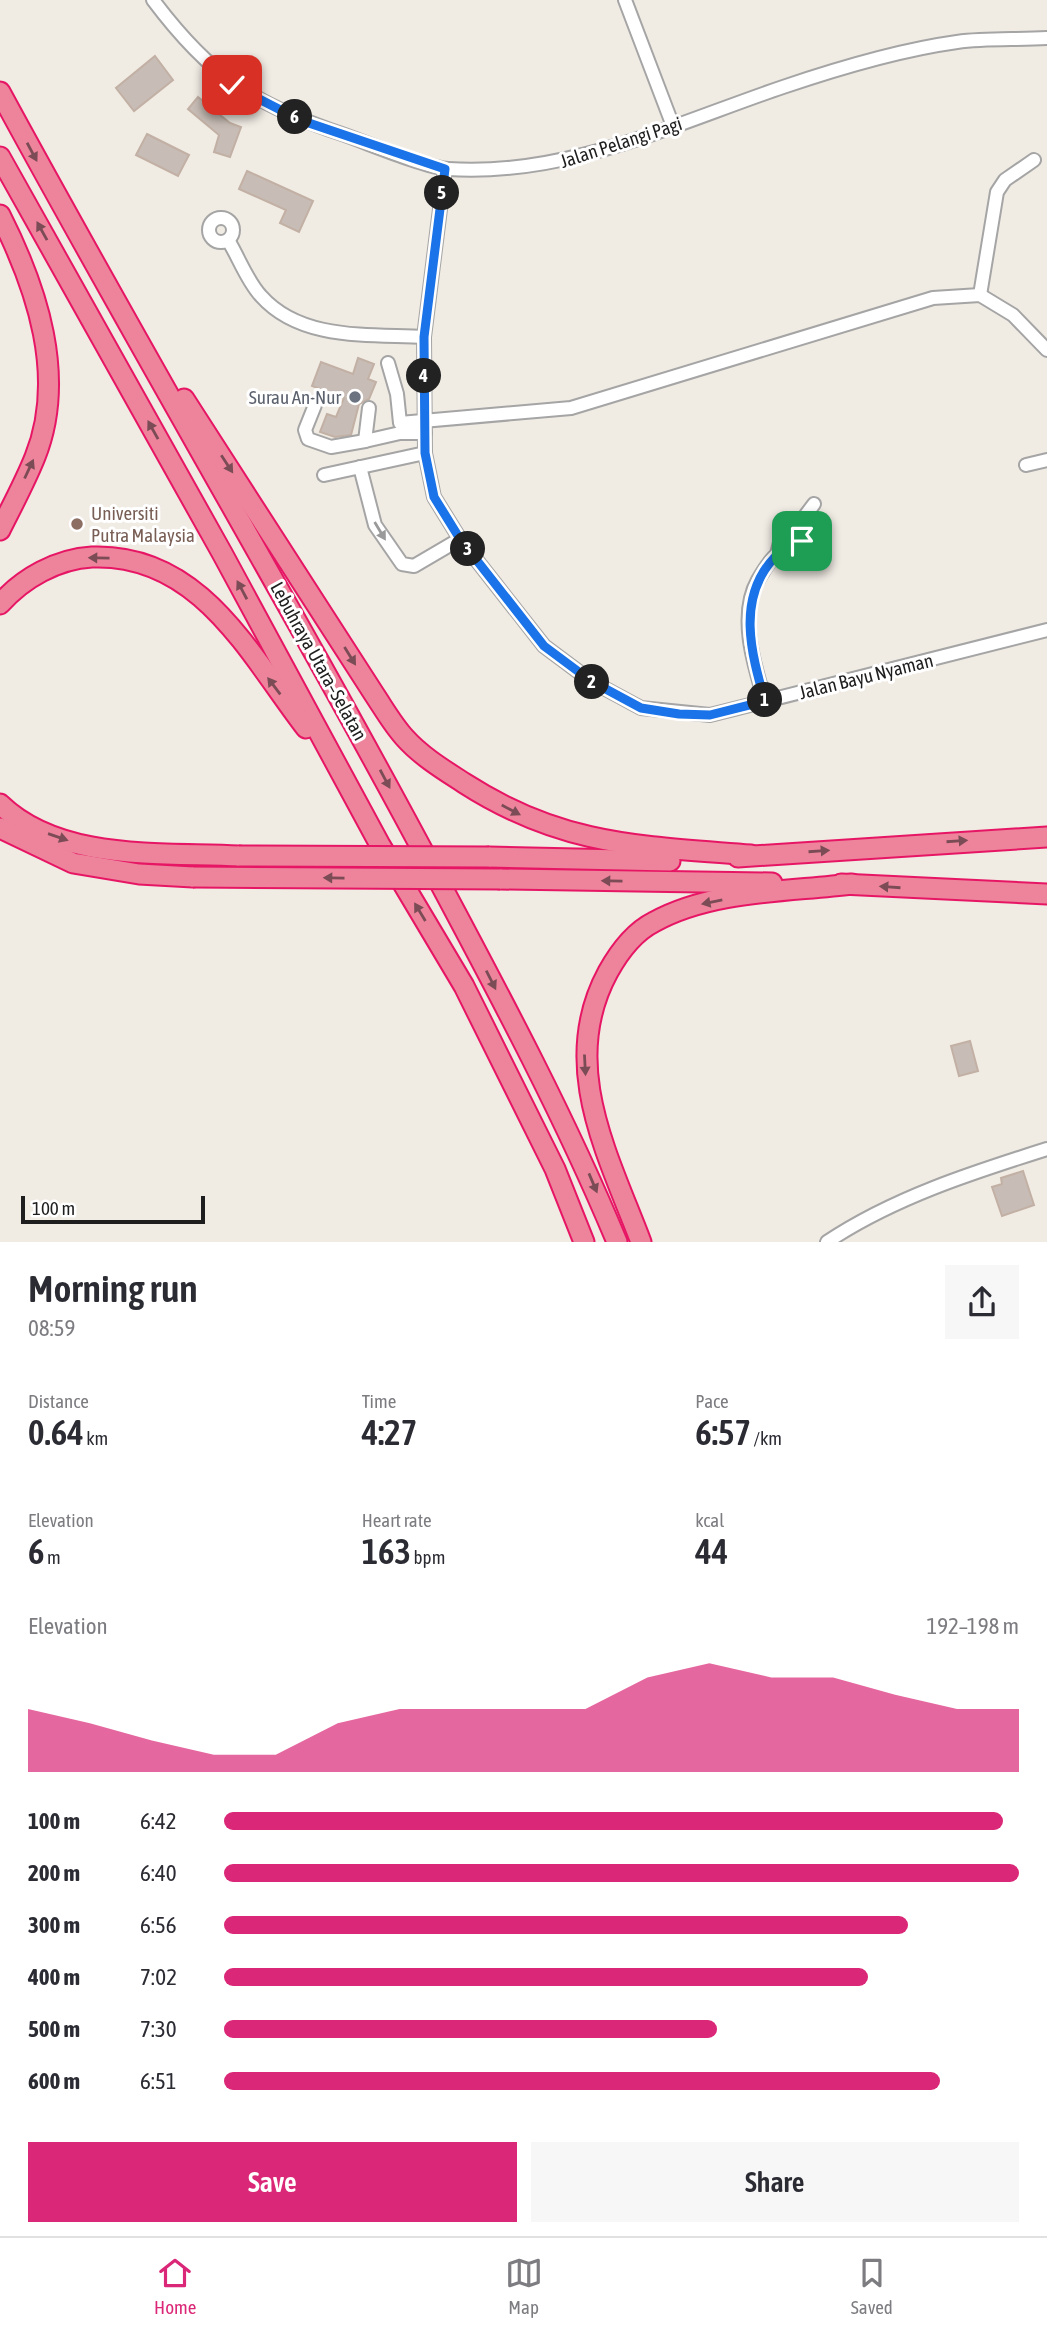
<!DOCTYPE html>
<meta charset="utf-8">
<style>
:root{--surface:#fff;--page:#f7f7f7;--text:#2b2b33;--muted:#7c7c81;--line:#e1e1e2;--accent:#db2777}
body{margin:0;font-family:"Asap Condensed",sans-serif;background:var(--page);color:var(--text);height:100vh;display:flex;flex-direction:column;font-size:26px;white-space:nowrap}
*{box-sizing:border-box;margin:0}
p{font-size:23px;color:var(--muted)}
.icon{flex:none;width:38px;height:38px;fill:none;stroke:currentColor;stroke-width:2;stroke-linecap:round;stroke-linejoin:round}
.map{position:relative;height:1242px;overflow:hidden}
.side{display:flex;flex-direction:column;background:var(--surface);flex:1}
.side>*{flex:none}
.scale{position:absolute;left:21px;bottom:18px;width:184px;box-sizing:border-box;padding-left:7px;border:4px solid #1e1e1e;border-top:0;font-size:19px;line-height:24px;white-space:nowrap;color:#1e1e1e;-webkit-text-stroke:5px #fff;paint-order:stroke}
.pin{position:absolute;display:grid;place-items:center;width:60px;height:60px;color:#fff;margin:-30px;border-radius:14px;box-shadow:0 4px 10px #0006}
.km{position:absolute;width:35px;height:35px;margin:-18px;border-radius:50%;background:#222;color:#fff;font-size:19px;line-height:35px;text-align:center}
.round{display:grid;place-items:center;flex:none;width:74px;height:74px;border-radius:0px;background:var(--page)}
.overview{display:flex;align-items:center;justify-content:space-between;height:119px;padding:0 28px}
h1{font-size:38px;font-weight:600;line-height:52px}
.figures{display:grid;grid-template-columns:repeat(3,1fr);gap:10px;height:119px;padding:7px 28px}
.figures div{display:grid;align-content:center}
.figures b{font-size:35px;font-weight:600}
.figures small{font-size:19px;font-weight:400}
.figures p{font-size:19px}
.chart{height:196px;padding:14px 28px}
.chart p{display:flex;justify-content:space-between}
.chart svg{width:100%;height:126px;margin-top:7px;fill:var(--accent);opacity:.7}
.action{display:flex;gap:14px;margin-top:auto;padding:14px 28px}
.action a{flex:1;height:80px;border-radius:0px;background:var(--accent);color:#fff;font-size:28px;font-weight:600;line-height:80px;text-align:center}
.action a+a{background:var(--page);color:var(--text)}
ul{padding:0 28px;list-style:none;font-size:23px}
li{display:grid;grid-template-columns:112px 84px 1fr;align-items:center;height:52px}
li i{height:18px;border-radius:9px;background:var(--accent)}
.tabs{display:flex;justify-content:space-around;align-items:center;height:98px;border-top:2px solid var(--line);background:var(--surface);font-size:19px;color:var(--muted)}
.tabs a{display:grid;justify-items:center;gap:4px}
.tabs .current{color:var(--accent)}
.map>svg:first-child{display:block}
.building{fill:#c8bdb6;stroke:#c2b0a4;stroke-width:2}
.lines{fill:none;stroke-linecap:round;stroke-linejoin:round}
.minor-casing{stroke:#a5a5a5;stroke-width:16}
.highway-casing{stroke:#e71665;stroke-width:23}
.minor{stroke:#fff;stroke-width:12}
.highway{stroke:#ed849b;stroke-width:19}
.highway-bridge-casing{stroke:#e71665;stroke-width:23;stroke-linecap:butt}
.highway-bridge{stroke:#ed849b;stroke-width:19}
.oneway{fill:#7b4c56}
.oneway2{fill:#9a9a9a}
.route-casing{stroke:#fff;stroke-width:14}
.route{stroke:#1a73e8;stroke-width:9}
.worship-dot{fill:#6b7280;stroke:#fff;stroke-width:2.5}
.education-dot{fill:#8d6e63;stroke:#fff;stroke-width:2.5}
.labels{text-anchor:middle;stroke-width:6;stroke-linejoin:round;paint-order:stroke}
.street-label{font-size:19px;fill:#1e1e1e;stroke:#fff}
.worship-label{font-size:19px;fill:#5b616d;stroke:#fff;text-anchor:end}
.education-label{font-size:19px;fill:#785e54;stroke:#fff;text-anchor:start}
</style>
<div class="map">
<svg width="1047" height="1242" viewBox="0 0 1047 1242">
<rect width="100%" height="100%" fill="#f0ebe3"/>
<!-- building -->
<g class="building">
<path d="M155 56 173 80 134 111 116 88Z"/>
<path d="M198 97 230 123 241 127 230 157 214 152 219 135 188 109Z"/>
<path d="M147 134 189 155 178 176 136 155Z"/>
<path d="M247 171 313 201 299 232 280 223 286 210 239 189Z"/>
<path d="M358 358 374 364 368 379 376 382 369 399 359 404 351 435 335 437 320 432 327 414 336 417 344 398 312 386 321 362 353 374Z"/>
<path d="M970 1041 978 1071 959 1076 951 1046Z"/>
<path d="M1023 1171 1034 1205 1002 1216 992 1187 1002 1184 1001 1178Z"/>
</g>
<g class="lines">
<defs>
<g id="minor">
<path d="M153 0C210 76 253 104 342 134 368 143 424 167 448 169 566 177 674 124 783 87 839 68 899 50 957 42 987 38 1017 40 1047 38"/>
<path d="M625 0 673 126"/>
<path d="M445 169 424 337 425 453 434 497 460 539 544 646 591 681 641 708 710 715 1047 630"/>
<circle cx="221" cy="230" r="12"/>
<path d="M228 240C239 258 247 281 261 296 301 341 369 334 424 337"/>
<path d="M980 295 997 192 1005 180 1034 160"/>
<path d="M388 363 397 394 400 423 571 408 933 298 980 295 1013 315 1047 350"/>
<path d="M315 405 305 430 308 439 331 447 365 441"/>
<path d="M369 408 365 441 400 433H425"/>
<path d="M1026 465 1047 460"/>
<path d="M360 467 375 525 402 564 414 566 460 539"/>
<path d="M324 475 425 453"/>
<path d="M777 554 783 531 802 520 814 504"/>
<path d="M765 701C754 665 738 615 758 580 762 573 771 558 778 554 798 543 804 548 802 520"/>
<path d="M827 1242C893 1198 971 1173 1047 1149"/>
</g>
<g id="highway">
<path d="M0 92C142 354 294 609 434 872 499 994 564 1115 617 1242"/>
<path d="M0 157 222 553 380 845 464 986 555 1169 584 1242"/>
<path d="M0 215C37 288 67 377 35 457 25 482 12 506 0 530"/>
<path d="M184 399 374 694C384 709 393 725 405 738 421 756 444 770 464 783 562 846 640 846 751 855"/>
<path d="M0 604C23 578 57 559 92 557 200 553 249 654 306 728"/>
<path d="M0 804C60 862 162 852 239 856"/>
<path d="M0 828 73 863 139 874 193 877"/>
<path d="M489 857 670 861"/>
<path d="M738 857 1047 837"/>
<path d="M500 879 772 883"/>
<path d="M841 884 1047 894"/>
<path d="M641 1242C608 1155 558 1064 608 972 618 954 634 932 654 922 712 890 788 892 852 884"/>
</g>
</defs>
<!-- minor casing -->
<use href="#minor" class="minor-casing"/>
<!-- highway casing -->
<use href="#highway" class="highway-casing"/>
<!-- minor -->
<use href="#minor" class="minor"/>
<!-- highway -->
<use href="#highway" class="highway"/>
<defs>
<g id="highway-bridge">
<path d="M239 856 489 857"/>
<path d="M193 877 500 879"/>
</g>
</defs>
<!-- highway-bridge casing -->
<use href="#highway-bridge" class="highway-bridge-casing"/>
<!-- highway-bridge -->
<use href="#highway-bridge" class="highway-bridge"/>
</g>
<!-- one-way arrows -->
<defs><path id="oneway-solid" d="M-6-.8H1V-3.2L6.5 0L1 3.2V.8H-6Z" transform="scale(1.75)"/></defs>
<g class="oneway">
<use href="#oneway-solid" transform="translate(32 152) rotate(62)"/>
<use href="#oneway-solid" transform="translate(42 231) rotate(-119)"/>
<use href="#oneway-solid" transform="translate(153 430) rotate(-119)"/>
<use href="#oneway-solid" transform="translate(227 464) rotate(57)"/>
<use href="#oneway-solid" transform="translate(29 469) rotate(-65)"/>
<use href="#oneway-solid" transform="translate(99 558) rotate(-179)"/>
<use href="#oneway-solid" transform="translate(242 590) rotate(-118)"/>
<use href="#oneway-solid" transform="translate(350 656) rotate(58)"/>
<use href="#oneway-solid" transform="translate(274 686) rotate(-127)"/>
<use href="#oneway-solid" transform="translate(385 779) rotate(62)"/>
<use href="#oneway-solid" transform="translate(511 810) rotate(28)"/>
<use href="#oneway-solid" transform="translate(58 837) rotate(19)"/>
<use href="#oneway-solid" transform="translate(957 841) rotate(-4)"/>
<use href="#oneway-solid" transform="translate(819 851) rotate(-4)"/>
<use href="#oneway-solid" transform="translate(334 878) rotate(-179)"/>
<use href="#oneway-solid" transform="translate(612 881) rotate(-179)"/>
<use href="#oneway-solid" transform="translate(890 887) rotate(-176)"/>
<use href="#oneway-solid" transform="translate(712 902) rotate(169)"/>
<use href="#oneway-solid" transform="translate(420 912) rotate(-121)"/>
<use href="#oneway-solid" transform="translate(491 980) rotate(63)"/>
<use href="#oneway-solid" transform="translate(585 1065) rotate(87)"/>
<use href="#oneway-solid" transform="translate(593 1183) rotate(67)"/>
</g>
<use class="oneway2" href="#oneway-solid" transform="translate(380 531) rotate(59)"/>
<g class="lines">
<defs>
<path id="route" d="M232 85 300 120 445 169 424 337 425 453 434 497 460 539 544 646 591 681 641 708 679 714 710 715 765 701C751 653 736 598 775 557 782 550 794 550 802 541"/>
</defs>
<!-- route casing -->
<use href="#route" class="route-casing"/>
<!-- route -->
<use href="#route" class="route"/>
</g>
<!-- markers -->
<circle class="worship-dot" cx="355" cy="397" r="7"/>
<circle class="education-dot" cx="77" cy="524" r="7"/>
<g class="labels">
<!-- street labels -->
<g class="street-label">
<text transform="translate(621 142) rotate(-18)" y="7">Jalan Pelangi Pagi</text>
<text transform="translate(319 661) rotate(61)" y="7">Lebuhraya Utara–Selatan</text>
<text transform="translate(866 676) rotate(-14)" y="7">Jalan Bayu Nyaman</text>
</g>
<!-- worship labels -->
<g class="worship-label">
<text x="341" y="404">Surau An-Nur</text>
</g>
<!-- education labels -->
<g class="education-label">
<text x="91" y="520">Universiti<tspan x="91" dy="22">Putra Malaysia</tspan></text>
</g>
</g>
</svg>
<div class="scale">100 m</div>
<div class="pin" style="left:802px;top:541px;background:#1e9e55"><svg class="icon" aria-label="arrive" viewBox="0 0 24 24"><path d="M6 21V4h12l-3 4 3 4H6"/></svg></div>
<div class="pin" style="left:232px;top:85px;background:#d93025"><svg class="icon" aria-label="check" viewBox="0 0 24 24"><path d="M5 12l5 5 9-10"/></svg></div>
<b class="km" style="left:765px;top:700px">1</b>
<b class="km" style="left:592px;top:682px">2</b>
<b class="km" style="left:468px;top:549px">3</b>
<b class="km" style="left:424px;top:376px">4</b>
<b class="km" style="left:442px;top:193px">5</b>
<b class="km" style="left:295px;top:117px">6</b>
</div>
<section class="side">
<div class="overview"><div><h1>Morning run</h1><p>08:59</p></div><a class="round"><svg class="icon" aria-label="share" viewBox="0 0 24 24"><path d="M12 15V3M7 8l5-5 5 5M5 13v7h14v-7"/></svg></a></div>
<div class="figures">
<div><p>Distance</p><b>0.64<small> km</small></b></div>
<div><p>Time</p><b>4:27</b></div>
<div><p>Pace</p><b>6:57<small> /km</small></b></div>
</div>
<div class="figures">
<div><p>Elevation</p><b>6<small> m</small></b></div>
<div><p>Heart rate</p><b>163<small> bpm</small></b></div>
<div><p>kcal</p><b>44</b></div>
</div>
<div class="chart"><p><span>Elevation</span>192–198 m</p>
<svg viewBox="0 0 160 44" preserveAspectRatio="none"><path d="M0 44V22L10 27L20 33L30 38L40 38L50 27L60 22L70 22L80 22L90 22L100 11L110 6L120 11L130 11L140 17L150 22L160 22V44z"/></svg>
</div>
<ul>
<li><b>100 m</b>6:42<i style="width:98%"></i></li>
<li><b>200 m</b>6:40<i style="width:100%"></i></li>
<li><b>300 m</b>6:56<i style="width:86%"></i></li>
<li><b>400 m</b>7:02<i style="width:81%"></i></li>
<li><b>500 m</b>7:30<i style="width:62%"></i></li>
<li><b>600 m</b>6:51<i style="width:90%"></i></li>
</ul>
<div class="action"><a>Save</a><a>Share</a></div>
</section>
<nav class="tabs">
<a class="current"><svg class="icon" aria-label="home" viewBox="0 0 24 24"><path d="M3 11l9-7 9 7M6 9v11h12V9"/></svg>Home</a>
<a><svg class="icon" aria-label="map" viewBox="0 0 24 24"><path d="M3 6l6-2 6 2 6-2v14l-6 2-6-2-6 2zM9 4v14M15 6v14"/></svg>Map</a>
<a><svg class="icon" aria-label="saved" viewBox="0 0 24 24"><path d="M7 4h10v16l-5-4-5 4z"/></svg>Saved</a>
</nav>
